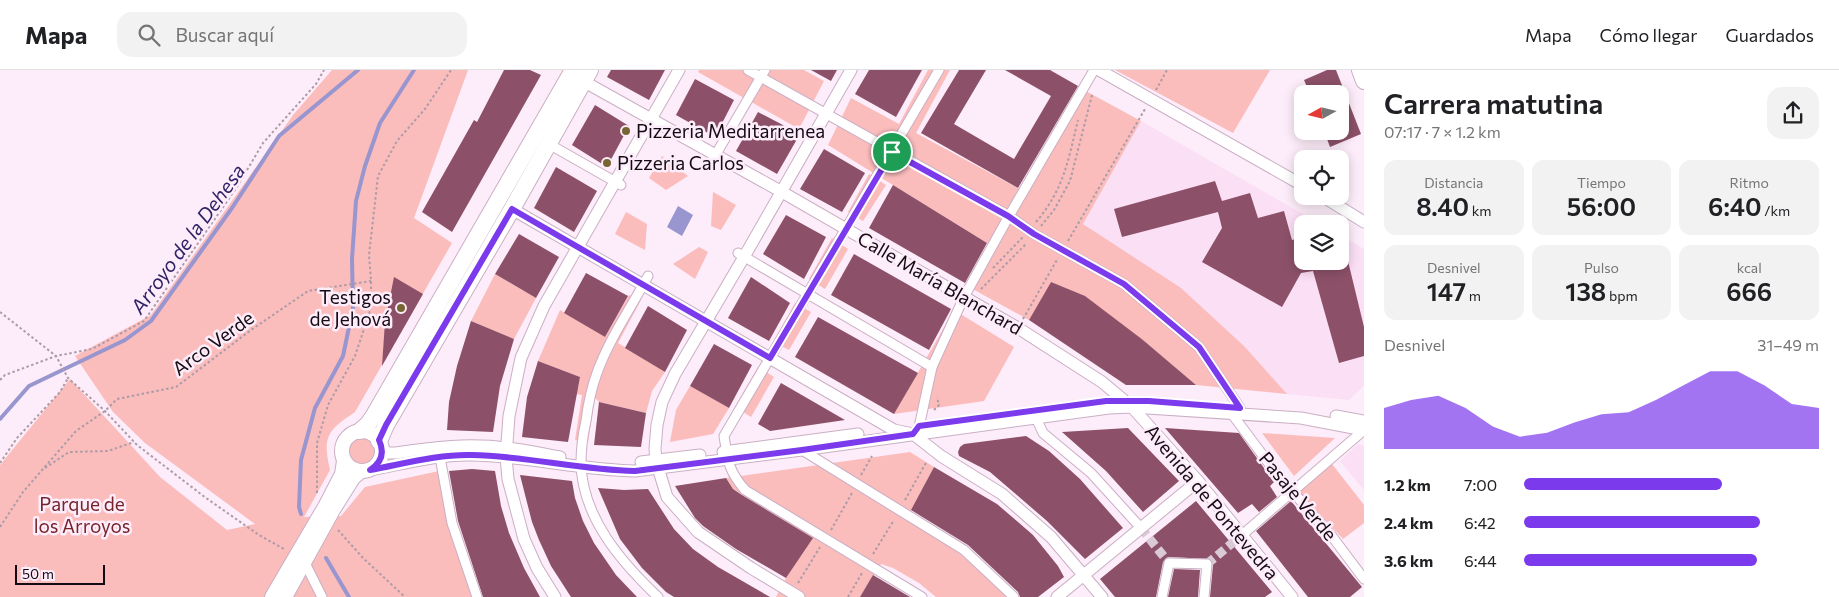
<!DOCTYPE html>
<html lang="es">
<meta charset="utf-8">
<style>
:root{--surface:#fff;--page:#f2f2f2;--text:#202124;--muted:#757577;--line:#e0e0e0;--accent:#7c3aed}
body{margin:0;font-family:Commissioner,sans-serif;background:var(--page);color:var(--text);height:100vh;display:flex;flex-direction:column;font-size:19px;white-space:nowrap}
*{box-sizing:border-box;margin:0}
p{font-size:16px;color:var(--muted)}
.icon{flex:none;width:28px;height:28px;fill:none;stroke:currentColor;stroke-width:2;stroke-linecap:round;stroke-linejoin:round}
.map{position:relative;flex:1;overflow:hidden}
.panel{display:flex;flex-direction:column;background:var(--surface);width:475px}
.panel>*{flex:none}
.needle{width:32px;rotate:262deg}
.controls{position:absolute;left:1294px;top:15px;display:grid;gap:10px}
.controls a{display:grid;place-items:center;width:55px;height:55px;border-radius:10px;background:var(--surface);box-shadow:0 2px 12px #0003;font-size:25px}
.scale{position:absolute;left:15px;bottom:12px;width:90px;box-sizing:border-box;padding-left:5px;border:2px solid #150b13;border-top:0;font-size:14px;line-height:18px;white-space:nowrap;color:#150b13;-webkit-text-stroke:4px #fdecf9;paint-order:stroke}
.pin{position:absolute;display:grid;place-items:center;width:42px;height:42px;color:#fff;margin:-21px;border:2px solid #fff;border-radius:50%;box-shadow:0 1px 5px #0007}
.round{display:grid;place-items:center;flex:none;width:52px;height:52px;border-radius:15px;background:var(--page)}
.headline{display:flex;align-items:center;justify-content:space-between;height:85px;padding:0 20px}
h1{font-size:28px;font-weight:600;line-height:38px}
.stats{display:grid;grid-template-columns:repeat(3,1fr);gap:8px;height:85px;padding:5px 20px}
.stats div{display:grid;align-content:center;border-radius:12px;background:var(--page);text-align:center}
.stats b{font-size:25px;font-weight:600}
.stats small{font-size:14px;font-weight:400}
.stats p{font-size:14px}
.chart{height:140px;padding:10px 20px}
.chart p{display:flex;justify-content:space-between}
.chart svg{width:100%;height:90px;margin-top:5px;fill:var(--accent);opacity:.7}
ul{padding:0 20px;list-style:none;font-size:16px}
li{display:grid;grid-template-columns:80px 60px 1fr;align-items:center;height:38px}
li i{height:12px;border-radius:6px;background:var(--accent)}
header{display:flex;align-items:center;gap:30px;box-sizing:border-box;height:70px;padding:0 25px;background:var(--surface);border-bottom:1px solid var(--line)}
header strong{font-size:24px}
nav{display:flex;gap:28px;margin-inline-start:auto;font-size:18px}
.search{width:350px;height:45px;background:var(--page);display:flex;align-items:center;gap:12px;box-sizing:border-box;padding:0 18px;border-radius:15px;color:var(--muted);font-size:19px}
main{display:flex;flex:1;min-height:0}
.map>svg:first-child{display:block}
.built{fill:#fbdff5}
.green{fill:#fbbcbc}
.water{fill:#9895cf}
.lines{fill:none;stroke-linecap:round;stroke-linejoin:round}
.stream{stroke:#9895cf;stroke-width:4}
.building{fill:#8c5168}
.pedestrian-tunnel{stroke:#dacad6;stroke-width:9;stroke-dasharray:9 4.5;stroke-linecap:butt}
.pedestrian-casing{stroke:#caafc4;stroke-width:11}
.minor-casing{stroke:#caafc4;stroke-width:13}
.tertiary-casing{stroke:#caafc4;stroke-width:16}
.secondary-casing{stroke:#caafc4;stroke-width:18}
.path{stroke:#ab9ca7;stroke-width:2;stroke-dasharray:2.5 2.5;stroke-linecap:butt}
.pedestrian{stroke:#fff;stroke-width:9}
.minor{stroke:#fff;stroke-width:11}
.tertiary{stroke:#fff;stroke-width:14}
.secondary{stroke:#fff;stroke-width:16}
.route-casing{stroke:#fff;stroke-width:10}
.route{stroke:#7c3aed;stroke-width:6}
.poi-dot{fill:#786534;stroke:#fdecf9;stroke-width:2}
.labels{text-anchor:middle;stroke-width:5;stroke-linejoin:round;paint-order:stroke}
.poi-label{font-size:19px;fill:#150b13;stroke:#fdecf9;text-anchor:start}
.street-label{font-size:19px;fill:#150b13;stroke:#fdecf9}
.park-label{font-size:19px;fill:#75242a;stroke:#fdecf9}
.water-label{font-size:20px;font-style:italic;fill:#302367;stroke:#fdecf9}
</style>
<header>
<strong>Mapa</strong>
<div class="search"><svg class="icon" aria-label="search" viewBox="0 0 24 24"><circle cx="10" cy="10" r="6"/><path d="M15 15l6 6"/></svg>Buscar aquí</div>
<nav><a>Mapa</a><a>Cómo llegar</a><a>Guardados</a></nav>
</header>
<main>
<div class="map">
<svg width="1364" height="527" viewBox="0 0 1364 527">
<rect width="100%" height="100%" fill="#fdecf9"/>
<!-- built -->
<g class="built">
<path d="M1141 51 1320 154H1302V191H1340V165L1364 179V315L1349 330 1287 324 1245 277 1083 153Z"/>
<path d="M1358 374 1364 376V420L1340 391Z"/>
</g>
<!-- green -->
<g class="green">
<path d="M332 0H468L414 148 452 173 355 342C328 360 322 366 330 400L304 447 341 446 365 417 439 401 450 459 473 527H0V395L70 309 160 407 227 460 255 454 145 373 113 342 75 286 151 245 293 45Z"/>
<path d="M699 0H804L824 11 799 59 698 2Z"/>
<path d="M928 0H950L916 63 1023 121 1082 19 1141 51 1083 154 1181 218 1245 277 1287 324 1196 315 1143 270 1051 212 1029 250 969 217 992 176 828 75 851 28 899 54Z"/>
<path d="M1115 0H1270L1233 63Z"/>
<path d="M662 86 688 106 666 120 649 108Z"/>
<path d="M869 104 886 115 863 151 848 142Z"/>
<path d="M713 122 736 135 721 160 711 156Z"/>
<path d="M626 142 647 154 645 180 615 164Z"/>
<path d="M832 168 848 179 825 219 809 209Z"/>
<path d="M699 177 708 182 695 209 673 194Z"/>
<path d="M495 204 536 228 514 269 471 251Z"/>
<path d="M629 225 641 230 618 273 665 302 652 321 646 343 599 332 595 328 588 372 575 370 582 325 576 324 580 307 538 291 560 240 605 267Z"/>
<path d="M795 233 811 242 789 280 773 272Z"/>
<path d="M954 240 1014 277 984 331 894 344Z"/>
<path d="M758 297 774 307 751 347 735 337Z"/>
<path d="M690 316 729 338 713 364 670 372 676 340Z"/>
<path d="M1262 363 1335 368 1294 406Z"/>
<circle cx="362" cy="381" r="14"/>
<path d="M910 382 934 397 911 441 900 444 945 471 987 507 1007 527H936L919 513 893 498 881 494 860 527H776L786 508 812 468 733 419 726 408Z"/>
<path d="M1332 394 1364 435V453L1343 469 1296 419Z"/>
</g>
<!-- water -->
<path class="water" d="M678 136 693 145 682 166 667 157Z"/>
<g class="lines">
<!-- stream -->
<g class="stream">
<path d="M0 349 29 316 125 270 151 251 232 138 279 66 358 0"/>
<path d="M301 444 299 437 301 390 315 338 343 286 353 238 352 189 356 131 365 96 380 53 414 0"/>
<path d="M326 488 349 527"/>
</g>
</g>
<!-- building -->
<g class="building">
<path d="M504 0H530L541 5 452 162 422 142 474 50 477 52Z"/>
<path d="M611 0H665L649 30 607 7Z"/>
<path d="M811 0H837L831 11Z"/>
<path d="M869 0H922L896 47 855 24Z"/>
<path d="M959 0H986L954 54 1014 89 1051 26 1005 0H1050L1078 16 1018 118 921 63Z"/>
<path d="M1327 0H1336L1361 64 1330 77 1324 61H1340V24H1310L1304 10Z"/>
<path d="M695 9 734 30 715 67 676 45Z"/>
<path d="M595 35 629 56 607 97 572 75Z"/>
<path d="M758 42 800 64 777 104 736 81Z"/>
<path d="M824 79 865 103 842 142 800 119Z"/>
<path d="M556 97 597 121 574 162 534 138Z"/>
<path d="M1215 111 1222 131 1250 123 1258 148 1284 141 1292 170 1302 167V191H1348L1364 257V286L1339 293 1313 201 1301 203 1282 237 1202 192 1222 158 1218 142 1122 167 1114 139Z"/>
<path d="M893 115 987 173 965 213 869 158Z"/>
<path d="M786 145 826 167 804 209 763 184Z"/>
<path d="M519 164 559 187 536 228 495 204Z"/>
<path d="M854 184 951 239 929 280 831 225Z"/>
<path d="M586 203 628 226 605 267 564 243Z"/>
<path d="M394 207 423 224 382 296 385 252Z"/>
<path d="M751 207 790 233 769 271 728 248Z"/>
<path d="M1051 212 1085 226 1143 270 1196 315H1126L1029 250Z"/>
<path d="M648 236 687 260 665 302 625 278Z"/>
<path d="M818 247 918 303 894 344 795 287Z"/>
<path d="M471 251 514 269 500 316 493 362 447 360 449 332 457 296Z"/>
<path d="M714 274 752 295 729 338 690 316Z"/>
<path d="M538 291 580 307 568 372 522 367 527 327Z"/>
<path d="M781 313 845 350 770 361 758 354Z"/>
<path d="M599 332 646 343 641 377 594 375Z"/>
<path d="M1128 358 1179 411 1143 442 1106 401 1062 362Z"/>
<path d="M1165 358 1239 363 1274 412 1270 416 1277 427 1259 442 1252 434 1238 443Z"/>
<path d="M1026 366 1049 381 1080 409 1123 458 1085 489 1047 451 990 402 959 386 958 382 960 377 964 374Z"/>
<path d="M934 397 997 434 1033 465 1058 496 1064 507 1038 527H1020L1018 522 968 475 911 440Z"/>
<path d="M472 399 495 401 501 436 509 463 524 498 540 527H483L458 451 449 401Z"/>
<path d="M520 405 572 411 575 428 583 451 594 473 616 505 637 527H571L551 496 539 470 532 452Z"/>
<path d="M726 408 733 419 742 425 813 468 786 508 736 479 703 456 695 448 675 416Z"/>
<path d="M598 418 624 420 648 419 674 459 693 479 718 497 770 527H674L666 522 642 498 620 469Z"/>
<path d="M1196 431 1272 522 1265 527H1210L1213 495 1211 489 1169 487 1166 488 1163 492 1156 527H1115L1100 509Z"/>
<path d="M1291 431 1362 517 1350 527H1308L1256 461Z"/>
<path d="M1174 499 1200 500 1198 527H1168Z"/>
<path d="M873 505 910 527H860Z"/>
</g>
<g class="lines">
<!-- pedestrian-tunnel -->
<g class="pedestrian-tunnel">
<path d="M1141 458 1169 493"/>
<path d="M1207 494 1242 465"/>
</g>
<defs>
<g id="pedestrian">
<path d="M748 0 1009 146 1034 164 1124 214 1199 277 1240 338"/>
<path d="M547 73 621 115"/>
<path d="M712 91 765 0"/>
<path d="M738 183 932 297"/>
<path d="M648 206C631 238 609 269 597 303 591 319 588 335 586 351 583 364 581 379 581 393 582 447 621 492 658 527"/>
<path d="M1232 344 1276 403 1331 465 1364 509"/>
<path d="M1036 348 1043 363 1091 403 1141 458"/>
<path d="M913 364 919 357 932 297 964 227 1009 146 1094 0"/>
<path d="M802 380 964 480 1014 527"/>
<path d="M440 387 452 453 477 527"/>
<path d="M1242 465 1364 360"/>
<path d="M305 493 322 527"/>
<path d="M922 527 745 420C728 400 728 391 724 366L939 0"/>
<path d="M1162 527 1169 493 1207 494 1204 527"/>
</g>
<g id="minor">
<path d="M1099 0 1302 115"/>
<path d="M583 11 782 122 964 227 1018 258 1102 312 1132 337 1198 411 1292 527"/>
<path d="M1322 126 1364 152"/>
<path d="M512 139 894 360 913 364 941 386 1002 424 1051 467 1102 527"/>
<path d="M1336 346 1364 351"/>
<path d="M382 380 389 383H396C433 377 470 373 507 378 525 380 543 384 560 387"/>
<path d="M723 382 858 364"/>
<path d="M641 392 700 385"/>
<path d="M370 400C403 394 438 384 472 385 527 386 580 400 635 401L802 380 1109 338 1132 337 1301 348 1364 360"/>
<path d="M555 527 537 498 524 469 508 409 506 387 509 346 521 288 544 236 679 0"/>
<path d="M799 527 751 498 698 462 667 427 656 391 655 379 657 355 662 332 675 304 744 187 851 0"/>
<path d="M1057 527 1198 411"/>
</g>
<g id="tertiary">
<circle cx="362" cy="381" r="20"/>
<path d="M272 527 326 435 342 404 344 391"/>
<path d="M285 527 333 440 353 408 360 402"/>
</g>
<g id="secondary">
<path d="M1360 0 1364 11"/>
<path d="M360 361 368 354 373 347 573 0"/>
<path d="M379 371 386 355 512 139 590 0"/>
</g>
</defs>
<!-- pedestrian casing -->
<use href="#pedestrian" class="pedestrian-casing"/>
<!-- minor casing -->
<use href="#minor" class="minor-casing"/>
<!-- tertiary casing -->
<use href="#tertiary" class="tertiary-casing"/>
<!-- secondary casing -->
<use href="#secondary" class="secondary-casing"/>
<!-- path -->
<g class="path">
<path d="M1156 20 1167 0"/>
<path d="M1036 152C1064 119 1068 91 1078 50"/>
<path d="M1041 156 1054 140 1070 111 1092 25"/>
<path d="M1068 171 1145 39"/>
<path d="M993 198 1023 167"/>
<path d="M981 219 1027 173"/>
<path d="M0 242 56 286 68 308 105 341 137 375 206 428 259 465 284 479"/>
<path d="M1023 249 1058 188"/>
<path d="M0 310 5 305 56 286 92 279 144 251 237 117 263 73 316 14 324 0"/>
<path d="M934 340 939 335 937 327"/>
<path d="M0 393 17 368 60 322 68 308"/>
<path d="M45 398 69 382 108 381 134 372"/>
<path d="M861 405 872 386"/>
<path d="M317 423V373L328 335 355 286 371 238V211L369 185 378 106 397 71 425 39 451 0"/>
<path d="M905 430 927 391"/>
<path d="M0 457 23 422 76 361 105 341 117 329 176 317 251 260 308 221 371 211"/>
<path d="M338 460 363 488 405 527"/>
<path d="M831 460 852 423"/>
<path d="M873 484 894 450"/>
<path d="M798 513 820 477"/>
<path d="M848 527 862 503"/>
</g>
<!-- pedestrian -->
<use href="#pedestrian" class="pedestrian"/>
<!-- minor -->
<use href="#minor" class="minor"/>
<!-- tertiary -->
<use href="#tertiary" class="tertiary"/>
<!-- secondary -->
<use href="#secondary" class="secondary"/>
</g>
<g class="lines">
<defs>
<path id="route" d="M892 82 1008 146 1034 164 1124 214 1199 277 1240 338 1149 331H1106L919 356 913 364 802 380 635 401C580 400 527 386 472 385 438 384 403 394 370 400 381 393 385 383 379 370L386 355 512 139 770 288Z"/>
</defs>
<!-- route casing -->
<use href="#route" class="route-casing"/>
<!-- route -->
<use href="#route" class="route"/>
</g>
<!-- markers -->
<g class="poi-dot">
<circle cx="626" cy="61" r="5"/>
<circle cx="607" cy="93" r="5"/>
<circle cx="401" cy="238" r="5"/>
</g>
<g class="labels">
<!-- poi labels -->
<g class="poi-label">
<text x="636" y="68">Pizzeria Meditarrenea</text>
<text x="617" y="100">Pizzeria Carlos</text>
<text x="391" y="234" text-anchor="end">Testigos<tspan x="391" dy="22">de Jehová</tspan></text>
</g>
<!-- street labels -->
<g class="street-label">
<text transform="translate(940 213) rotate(30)" y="7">Calle María Blanchard</text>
<text transform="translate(213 273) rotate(-36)" y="7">Arco Verde</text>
<text transform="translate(1298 426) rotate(50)" y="7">Pasaje Verde</text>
<text transform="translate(1212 432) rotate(50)" y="7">Avenida de Pontevedra</text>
</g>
<!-- park labels -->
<g class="park-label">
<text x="82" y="441">Parque de<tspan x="82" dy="22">los Arroyos</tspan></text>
</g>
<!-- water labels -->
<g class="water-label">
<text transform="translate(188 169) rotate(-54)" y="7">Arroyo de la Dehesa</text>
</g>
</g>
</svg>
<div class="controls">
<a><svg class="needle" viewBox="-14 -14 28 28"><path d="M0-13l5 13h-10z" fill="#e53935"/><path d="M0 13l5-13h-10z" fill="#757577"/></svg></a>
<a><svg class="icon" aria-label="locate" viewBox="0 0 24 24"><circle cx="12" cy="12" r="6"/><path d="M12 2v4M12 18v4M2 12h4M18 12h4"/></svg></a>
<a><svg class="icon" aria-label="layers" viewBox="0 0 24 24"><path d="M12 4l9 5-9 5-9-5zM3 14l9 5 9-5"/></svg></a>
</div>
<div class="scale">50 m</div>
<div class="pin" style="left:892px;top:82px;background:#1e9e55"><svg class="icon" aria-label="arrive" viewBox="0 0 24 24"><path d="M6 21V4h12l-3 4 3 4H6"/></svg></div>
</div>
<section class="panel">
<div class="headline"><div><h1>Carrera matutina</h1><p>07:17 · 7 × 1.2 km</p></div><a class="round"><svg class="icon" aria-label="share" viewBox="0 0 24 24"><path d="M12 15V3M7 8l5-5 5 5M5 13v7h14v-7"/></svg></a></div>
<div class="stats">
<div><p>Distancia</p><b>8.40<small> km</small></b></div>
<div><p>Tiempo</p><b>56:00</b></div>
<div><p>Ritmo</p><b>6:40<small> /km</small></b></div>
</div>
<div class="stats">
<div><p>Desnivel</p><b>147<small> m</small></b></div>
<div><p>Pulso</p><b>138<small> bpm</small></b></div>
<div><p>kcal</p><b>666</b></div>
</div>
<div class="chart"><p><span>Desnivel</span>31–49 m</p>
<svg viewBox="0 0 160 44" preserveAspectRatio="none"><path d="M0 44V24L10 20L20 18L30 24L40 33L50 38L60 36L70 31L80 27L90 26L100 20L110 13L120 6L130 6L140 13L150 22L160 24V44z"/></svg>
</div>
<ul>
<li><b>1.2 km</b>7:00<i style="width:67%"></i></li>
<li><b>2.4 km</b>6:42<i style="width:80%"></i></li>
<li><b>3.6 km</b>6:44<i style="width:79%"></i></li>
</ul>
</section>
</main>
